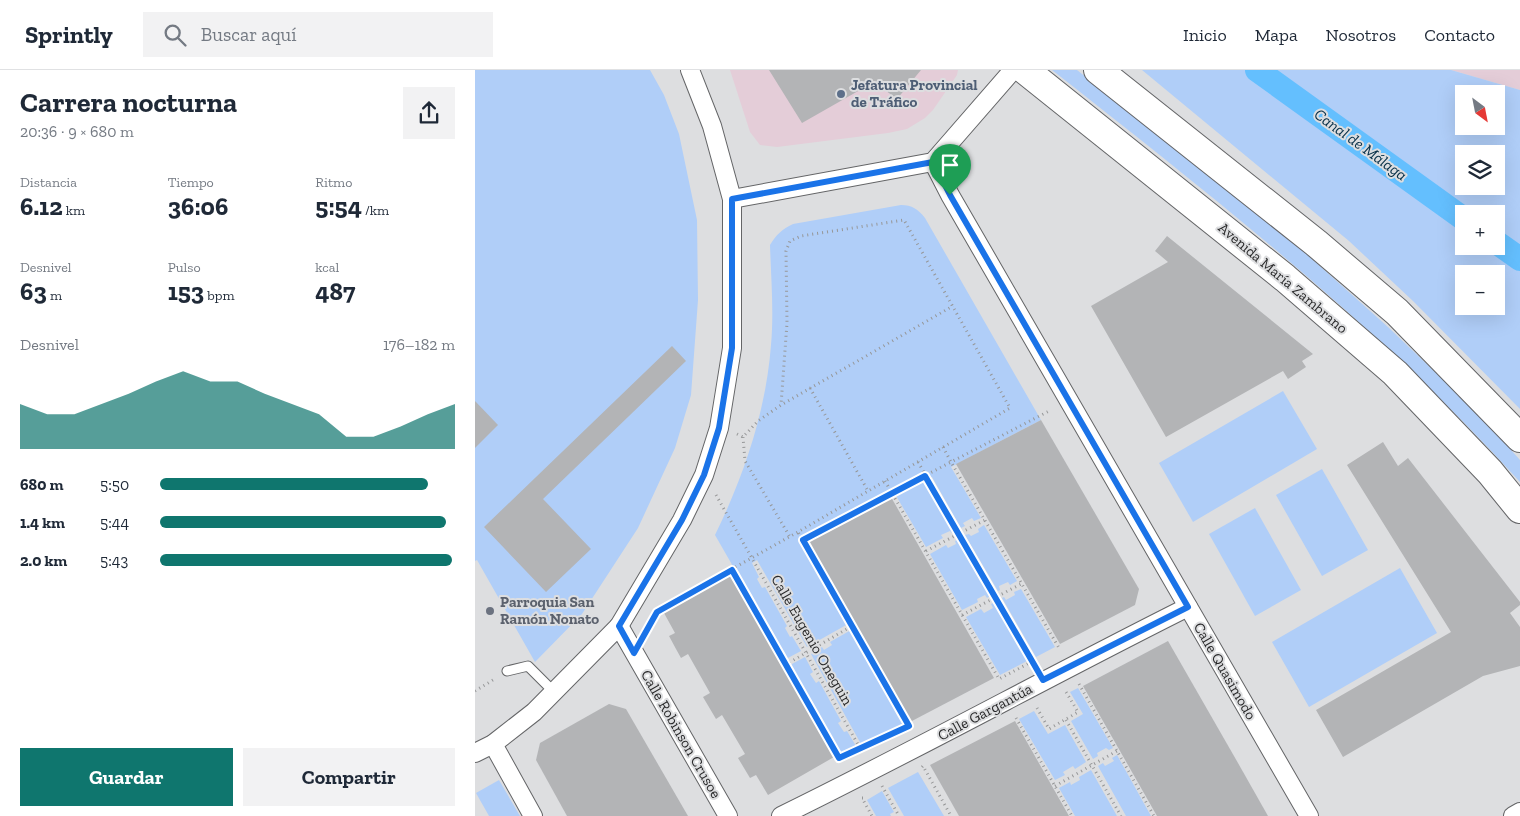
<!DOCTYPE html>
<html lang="es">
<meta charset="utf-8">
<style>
:root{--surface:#fff;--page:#f2f2f3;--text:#1f2937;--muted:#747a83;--line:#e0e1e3;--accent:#0f766e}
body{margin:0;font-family:"Zilla Slab",serif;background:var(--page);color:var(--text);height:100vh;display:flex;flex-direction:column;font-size:19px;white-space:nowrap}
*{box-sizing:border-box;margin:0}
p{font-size:16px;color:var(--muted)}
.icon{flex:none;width:28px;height:28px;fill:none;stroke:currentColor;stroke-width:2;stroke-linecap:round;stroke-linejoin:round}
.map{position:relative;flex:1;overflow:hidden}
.side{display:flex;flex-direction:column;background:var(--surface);width:475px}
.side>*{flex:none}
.needle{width:32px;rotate:148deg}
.controls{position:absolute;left:980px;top:15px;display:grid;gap:10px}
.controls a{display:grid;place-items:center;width:50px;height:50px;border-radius:0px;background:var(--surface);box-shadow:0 5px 20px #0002;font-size:25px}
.pin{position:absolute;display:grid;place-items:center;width:42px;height:42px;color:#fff;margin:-51px -21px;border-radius:50% 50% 50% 0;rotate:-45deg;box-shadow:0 0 5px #0007}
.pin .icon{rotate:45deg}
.round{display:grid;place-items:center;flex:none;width:52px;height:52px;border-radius:0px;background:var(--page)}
.summary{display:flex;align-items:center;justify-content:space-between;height:85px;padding:0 20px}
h1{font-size:28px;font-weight:700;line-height:38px}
.metrics{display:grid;grid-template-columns:repeat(3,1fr);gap:8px;height:85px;padding:5px 20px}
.metrics div{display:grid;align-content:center}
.metrics b{font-size:25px;font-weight:700}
.metrics small{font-size:14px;font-weight:400}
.metrics p{font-size:14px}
.chart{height:140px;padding:10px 20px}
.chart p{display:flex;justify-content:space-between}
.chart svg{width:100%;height:90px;margin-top:5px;fill:var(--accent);opacity:.7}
.action{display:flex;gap:10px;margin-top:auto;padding:10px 20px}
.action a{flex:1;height:58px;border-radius:0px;background:var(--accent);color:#fff;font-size:20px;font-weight:700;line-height:58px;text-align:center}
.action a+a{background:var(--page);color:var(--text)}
ul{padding:0 20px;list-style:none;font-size:16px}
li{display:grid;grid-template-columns:80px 60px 1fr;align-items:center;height:38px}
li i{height:12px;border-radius:6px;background:var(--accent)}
header{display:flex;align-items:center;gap:30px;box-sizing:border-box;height:70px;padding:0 25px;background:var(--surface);border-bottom:1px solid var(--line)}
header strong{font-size:24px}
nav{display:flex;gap:28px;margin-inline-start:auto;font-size:18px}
.search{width:350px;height:45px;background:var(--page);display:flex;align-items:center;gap:12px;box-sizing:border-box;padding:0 18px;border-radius:0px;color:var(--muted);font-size:19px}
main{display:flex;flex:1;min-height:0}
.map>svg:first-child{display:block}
.commercial{fill:#e4cdd8}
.green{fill:#b0cef8;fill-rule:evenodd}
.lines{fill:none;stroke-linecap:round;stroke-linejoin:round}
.canal{stroke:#64bffe;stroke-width:24}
.building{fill:#b3b4b6}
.lane-casing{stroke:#646567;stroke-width:11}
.street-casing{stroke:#646567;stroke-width:20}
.primary-casing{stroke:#646567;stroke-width:30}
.path{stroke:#969798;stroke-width:3;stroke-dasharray:1 4;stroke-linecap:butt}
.lane{stroke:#fff;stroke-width:9}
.street{stroke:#fff;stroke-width:18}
.primary{stroke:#fff;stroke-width:28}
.route-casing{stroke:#fff;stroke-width:10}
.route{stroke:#1a73e8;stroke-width:6}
.service-dot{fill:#5c6f8a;stroke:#dddee0;stroke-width:2}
.worship-dot{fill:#6b7280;stroke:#dddee0;stroke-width:2}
.labels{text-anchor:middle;stroke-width:4;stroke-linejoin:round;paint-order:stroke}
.service-label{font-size:15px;font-weight:bold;fill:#4e5e75;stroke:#dddee0;text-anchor:start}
.street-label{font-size:15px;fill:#29292a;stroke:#dddee0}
.worship-label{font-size:15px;font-weight:bold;fill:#5b616d;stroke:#dddee0;text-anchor:start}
.water-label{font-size:16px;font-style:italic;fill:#062f47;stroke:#dddee0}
</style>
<header>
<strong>Sprintly</strong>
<div class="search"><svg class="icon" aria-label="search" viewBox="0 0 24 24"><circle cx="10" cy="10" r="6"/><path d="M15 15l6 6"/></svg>Buscar aquí</div>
<nav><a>Inicio</a><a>Mapa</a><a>Nosotros</a><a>Contacto</a></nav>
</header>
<main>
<section class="side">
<div class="summary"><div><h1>Carrera nocturna</h1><p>20:36 · 9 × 680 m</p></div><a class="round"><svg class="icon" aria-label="share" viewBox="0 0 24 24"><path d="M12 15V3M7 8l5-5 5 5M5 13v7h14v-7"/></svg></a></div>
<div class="metrics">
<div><p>Distancia</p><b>6.12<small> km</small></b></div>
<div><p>Tiempo</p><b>36:06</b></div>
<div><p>Ritmo</p><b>5:54<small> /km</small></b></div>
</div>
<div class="metrics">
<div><p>Desnivel</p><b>63<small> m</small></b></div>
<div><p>Pulso</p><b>153<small> bpm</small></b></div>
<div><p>kcal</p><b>487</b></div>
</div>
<div class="chart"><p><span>Desnivel</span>176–182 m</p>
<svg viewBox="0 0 160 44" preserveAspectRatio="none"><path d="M0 44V22L10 27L20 27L30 22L40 17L50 11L60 6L70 11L80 11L90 17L100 22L110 27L120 38L130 38L140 33L150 27L160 22V44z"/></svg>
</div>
<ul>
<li><b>680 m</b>5:50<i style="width:91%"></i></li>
<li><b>1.4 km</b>5:44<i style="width:97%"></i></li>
<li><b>2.0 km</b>5:43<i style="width:99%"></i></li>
</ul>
<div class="action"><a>Guardar</a><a>Compartir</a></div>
</section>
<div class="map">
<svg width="1045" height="746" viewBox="0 0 1045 746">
<rect width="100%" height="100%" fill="#dddee0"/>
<!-- commercial -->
<g class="commercial">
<path d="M255 0H483L482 5 458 40 450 48 432 59 413 63 302 77 285 75 275 62Z"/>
<path d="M976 0H1045V20Z"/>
</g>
<!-- green -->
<g class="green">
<path d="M0 0H175L189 25 204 64 222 150 223 230 216 325 200 378 163 458 107 544 60 592 2 490 0 491Z"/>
<path d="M577 0H602L818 172 913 257 1004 344 1045 390V412C905 257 741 129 577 0Z"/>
<path d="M667 0H976L1045 20V339L938 231 874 171ZM989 24H1021V56H989ZM989 84H1021V116H989ZM989 144H1021V176H989ZM989 204H1021V236H989Z"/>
<path d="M426 135C437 135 443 139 450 148L566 350 476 397 506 448 499 451 497 448 488 453 490 456 486 458 457 407 448 411 478 462 477 463 475 461 466 465 468 468 451 477 420 424 327 472 373 554 332 577 282 490 277 493 284 507 282 509 287 518 290 517 312 556 310 558 315 567 317 566 326 581 311 589 240 465C269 406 291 341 296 275 299 242 296 208 295 175 301 165 307 159 318 154Z"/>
<path d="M808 321 842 379 718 452 684 393Z"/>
<path d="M847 399 893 480 847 506 801 425Z"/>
<path d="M780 438 826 520 780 546 734 464Z"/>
<path d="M509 455 542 511 535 515 533 512 524 516 525 520 523 521 490 465 494 464 496 466 504 462 503 459Z"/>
<path d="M482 470 515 526 512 528 510 525 502 529 503 532 487 540 455 484 471 475 473 478 481 474 480 471Z"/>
<path d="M925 498 962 563 834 637 797 572Z"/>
<path d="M546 519 580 577 561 587 527 528 529 527 531 530 540 525 539 522Z"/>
<path d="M519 533 552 591 525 605 491 547 506 539 509 543 518 538 516 534Z"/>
<path d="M376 560 429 654 386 674 336 584 347 577 349 580 357 575 355 572Z"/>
<path d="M330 587 338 602 335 604 341 613 344 611 366 651 363 653 369 662 372 661 381 676 365 684 315 595Z"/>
<path d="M603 618 638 678 634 680 631 678 622 683 623 686 618 689 596 651 608 644 595 622Z"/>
<path d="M559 641 573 664 590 655 611 692 600 699 598 696 588 702 590 705 580 710 544 649Z"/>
<path d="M642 685 676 746H651L623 696 628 693 630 696 639 691 637 688Z"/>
<path d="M616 700 642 746H600L584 718 595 712 596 715 605 710 604 707Z"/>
<path d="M443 702 469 746H429L413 718Z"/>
<path d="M24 710 45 746H14L1 723Z"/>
<path d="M407 721 419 742 415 744 416 746H401L392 730Z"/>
</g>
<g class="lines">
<!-- canal -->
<g class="canal">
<path d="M782 0 989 149"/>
<path d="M1021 172 1045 189"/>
</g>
</g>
<!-- building -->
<g class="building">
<path d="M294 0H446L422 29 399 12 327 53Z"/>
<path d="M692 166 838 284 827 291 831 297 813 309 808 301 691 367 616 236 693 192 680 181Z"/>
<path d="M197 276 211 291 68 429 116 479 71 522 9 457Z"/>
<path d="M0 331 23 355 0 378Z"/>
<path d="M566 350 664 519 660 535 585 574 481 394Z"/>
<path d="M908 372 923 396 933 388 1045 532V535L1035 543 1045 557V596L1008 606 868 687 841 640 976 562 872 395Z"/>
<path d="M416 427 519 608 435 652 332 470Z"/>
<path d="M255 505 359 687 293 725 281 705 275 708 263 688 270 684 247 645 241 649 228 627 235 623 213 584 206 588 201 579 194 566 200 563 189 543Z"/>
<path d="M693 571 763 693 793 746H682L608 616Z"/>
<path d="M134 634 151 639 213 746H92L61 690 65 673Z"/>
<path d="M540 651 594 746H484L455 695Z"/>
</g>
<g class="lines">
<defs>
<path id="lane" d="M32 601 53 596 79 622"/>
<g id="street">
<path d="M458 92 475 125 834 746"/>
<path d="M257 129 458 92 538 0"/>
<path d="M144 556 253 746"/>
<path d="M18 674 58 746"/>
<path d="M0 683 18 674 59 642 144 556 207 450 229 405 244 358 257 278V129L237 56 215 0"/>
<path d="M306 746C443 679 577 605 713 537"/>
<path d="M1038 746 1045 742"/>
</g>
<g id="primary">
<path d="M550 0 810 208 920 303 1015 402 1045 439"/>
<path d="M623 0 841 173 922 242 1045 368"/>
</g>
</defs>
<!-- lane casing -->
<use href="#lane" class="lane-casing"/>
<!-- street casing -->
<use href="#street" class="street-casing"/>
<!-- primary casing -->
<use href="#primary" class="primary-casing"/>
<!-- path -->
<g class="path">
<path d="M335 318 393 421"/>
<path d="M262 364 268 367 283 351 306 335 478 236"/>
<path d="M268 367 270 391 315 467"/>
<path d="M468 377 476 392 576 340"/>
<path d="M443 392 559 593"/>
<path d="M410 411 524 609 560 590"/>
<path d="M241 425 385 678"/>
<path d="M328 470 476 392 584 578 582 579"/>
<path d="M451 481 510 450"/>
<path d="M257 500 363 688 434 656 323 462"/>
<path d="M487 545 546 514"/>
<path d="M170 563 182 541 323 462 535 338 429 150 326 166 315 171 311 181 312 253 306 335"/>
<path d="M310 595 377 556"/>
<path d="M604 614 679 746"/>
<path d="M0 621 18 610"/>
<path d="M562 638 574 659 603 642 591 622"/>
<path d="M541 648 597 746"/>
<path d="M591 650 646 746"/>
<path d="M447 697 448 696 476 746"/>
<path d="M407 716 424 746"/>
<path d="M580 716 642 681"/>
<path d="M388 728H387L397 746"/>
</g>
<!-- lane -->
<use href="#lane" class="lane"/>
<!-- street -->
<use href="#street" class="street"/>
<!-- primary -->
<use href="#primary" class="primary"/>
</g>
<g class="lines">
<defs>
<path id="route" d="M458 92 475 125 713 537 568 610 450 406 328 470 434 656 364 688 257 500 182 542 159 583 144 556 207 450 229 405 244 358 257 278V129Z"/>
</defs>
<!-- route casing -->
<use href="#route" class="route-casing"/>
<!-- route -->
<use href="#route" class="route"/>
</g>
<!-- markers -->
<circle class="service-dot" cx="366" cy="24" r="5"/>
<circle class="worship-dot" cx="15" cy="541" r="5"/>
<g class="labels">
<!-- service labels -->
<g class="service-label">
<text x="376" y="20">Jefatura Provincial<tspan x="376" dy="17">de Tráfico</tspan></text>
</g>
<!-- street labels -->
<g class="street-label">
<text transform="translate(808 208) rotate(40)" y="5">Avenida María Zambrano</text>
<text transform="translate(337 570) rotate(60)" y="5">Calle Eugenio Oneguin</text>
<text transform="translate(750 601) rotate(60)" y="5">Calle Quasimodo</text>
<text transform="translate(510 642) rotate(-28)" y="5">Calle Gargantúa</text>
<text transform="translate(206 664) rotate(60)" y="5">Calle Robinson Crusoe</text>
</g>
<!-- worship labels -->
<g class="worship-label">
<text x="25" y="537">Parroquia San<tspan x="25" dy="17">Ramón Nonato</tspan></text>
</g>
<!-- water labels -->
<g class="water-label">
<text transform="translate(886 74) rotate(36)" y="6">Canal de Málaga</text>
</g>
</g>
</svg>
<div class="controls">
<a><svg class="needle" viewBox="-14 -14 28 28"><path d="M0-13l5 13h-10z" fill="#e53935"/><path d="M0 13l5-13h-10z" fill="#747a83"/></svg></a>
<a><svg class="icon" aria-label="layers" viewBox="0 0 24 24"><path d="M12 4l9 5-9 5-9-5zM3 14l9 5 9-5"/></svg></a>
<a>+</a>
<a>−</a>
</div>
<div class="pin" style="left:475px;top:125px;background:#1e9e55"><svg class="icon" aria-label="arrive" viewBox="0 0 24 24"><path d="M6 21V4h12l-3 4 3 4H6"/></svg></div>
</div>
</main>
